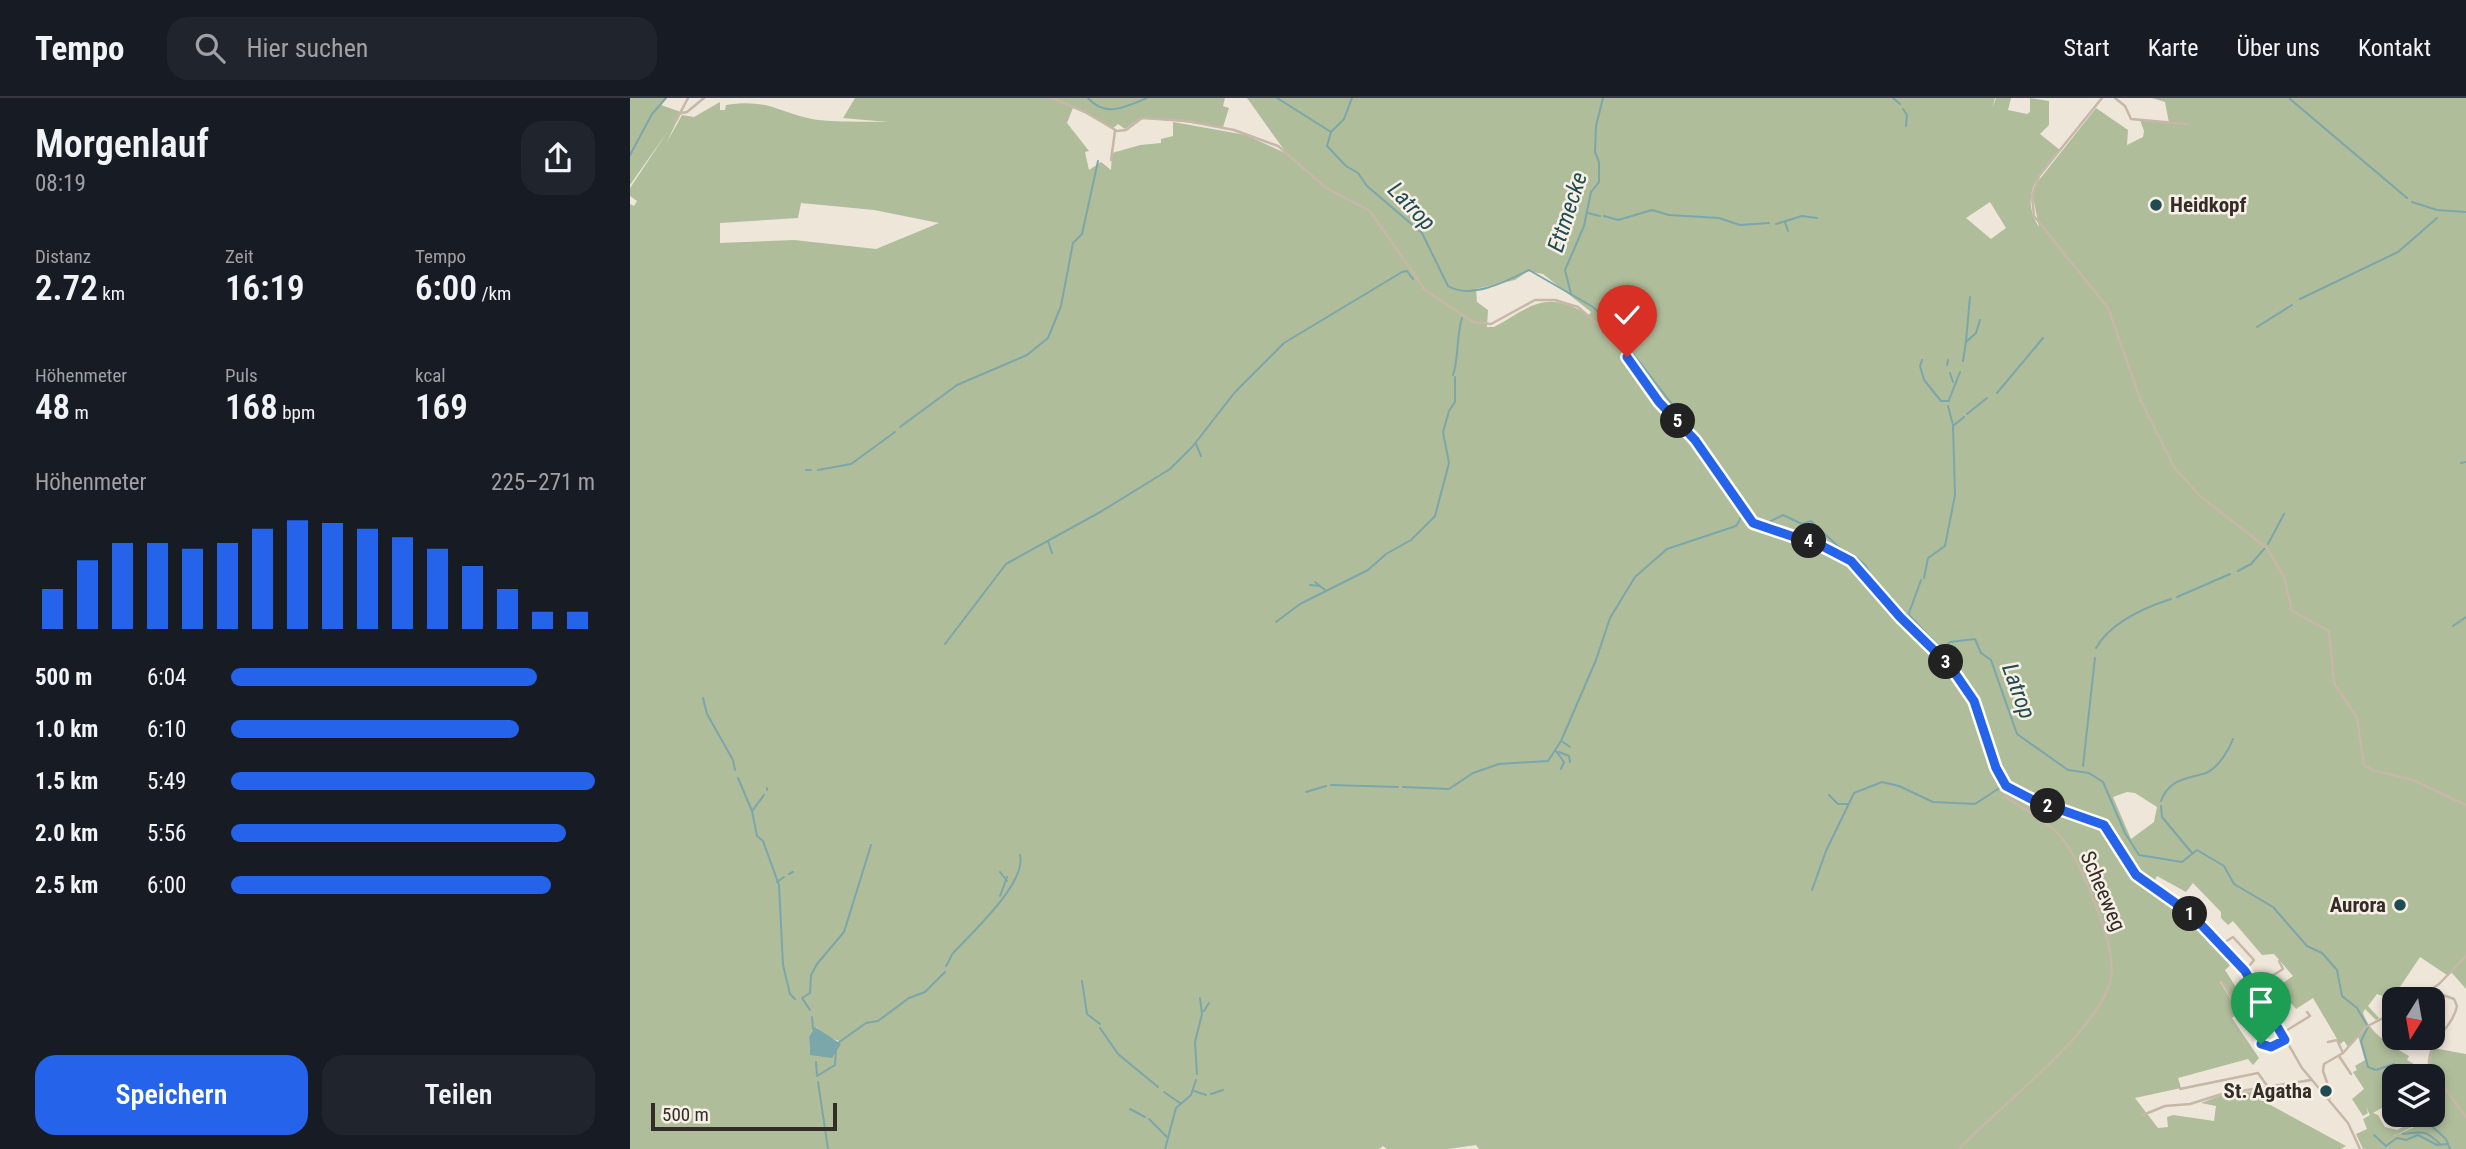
<!DOCTYPE html>
<html lang="de">
<meta charset="utf-8">
<style>
:root{--surface:#171b24;--page:#20242c;--text:#f1f3f6;--muted:#9ea1a6;--line:#363941;--accent:#2563eb}
body{margin:0;font-family:"Roboto Condensed",sans-serif;background:var(--page);color:var(--text);height:100vh;display:flex;flex-direction:column;font-size:26px;white-space:nowrap}
*{box-sizing:border-box;margin:0}
p{font-size:23px;color:var(--muted)}
.icon{flex:none;width:38px;height:38px;fill:none;stroke:currentColor;stroke-width:2;stroke-linecap:round;stroke-linejoin:round}
.map{position:relative;flex:1;overflow:hidden}
.panel{display:flex;flex-direction:column;background:var(--surface);width:630px}
.panel>*{flex:none}
.needle{width:46px;rotate:191deg}
.controls{position:absolute;left:1752px;top:889px;display:grid;gap:14px}
.controls a{display:grid;place-items:center;width:63px;height:63px;border-radius:14px;background:var(--surface);box-shadow:0 4px 10px #0003;font-size:35px}
.scale{position:absolute;left:21px;bottom:18px;width:186px;box-sizing:border-box;padding-left:7px;border:4px solid #332c27;border-top:0;font-size:19px;line-height:24px;white-space:nowrap;color:#332c27;-webkit-text-stroke:5px #f7f0e6;paint-order:stroke}
.pin{position:absolute;display:grid;place-items:center;width:60px;height:60px;color:#fff;margin:-72px -30px;border-radius:50% 50% 50% 0;rotate:-45deg;box-shadow:0 0 7px #0007}
.pin .icon{rotate:45deg}
.km{position:absolute;width:35px;height:35px;margin:-18px;border-radius:50%;background:#222;color:#fff;font-size:19px;line-height:35px;text-align:center}
.round{display:grid;place-items:center;flex:none;width:74px;height:74px;border-radius:21px;background:var(--page)}
.overview{display:flex;align-items:center;justify-content:space-between;height:119px;padding:0 35px}
h1{font-size:38px;font-weight:600;line-height:52px}
.metrics{display:grid;grid-template-columns:repeat(3,1fr);gap:10px;height:119px;padding:7px 35px}
.metrics div{display:grid;align-content:center}
.metrics b{font-size:35px;font-weight:600}
.metrics small{font-size:19px;font-weight:400}
.metrics p{font-size:19px}
.chart{height:196px;padding:14px 35px}
.chart p{display:flex;justify-content:space-between}
.chart svg{width:100%;height:126px;margin-top:7px;stroke:var(--accent);stroke-width:6}
.button{display:flex;gap:14px;margin-top:auto;padding:14px 35px}
.button a{flex:1;height:80px;border-radius:21px;background:var(--accent);color:#fff;font-size:28px;font-weight:600;line-height:80px;text-align:center}
.button a+a{background:var(--page);color:var(--text)}
ul{padding:0 35px;list-style:none;font-size:23px}
li{display:grid;grid-template-columns:112px 84px 1fr;align-items:center;height:52px}
li i{height:18px;border-radius:9px;background:var(--accent)}
header{display:flex;align-items:center;gap:42px;box-sizing:border-box;height:98px;padding:0 35px;background:var(--surface);border-bottom:2px solid var(--line)}
header strong{font-size:33px}
nav{display:flex;gap:38px;margin-inline-start:auto;font-size:24px}
.search{width:490px;height:63px;background:var(--page);display:flex;align-items:center;gap:18px;box-sizing:border-box;padding:0 24px;border-radius:21px;color:var(--muted);font-size:26px}
main{display:flex;flex:1;min-height:0}
.map>svg:first-child{display:block}
.green{fill:#b0bd9b;fill-rule:evenodd}
.water{fill:#7ba6aa}
.lines{fill:none;stroke-linecap:round;stroke-linejoin:round}
.stream{stroke:#7ba6aa;stroke-width:2}
.minor{stroke:#c6b7a7;stroke-width:2.5}
.route-casing{stroke:#fff;stroke-width:14}
.route{stroke:#2563eb;stroke-width:9}
.poi-dot{fill:#204c51;stroke:#f7f0e6;stroke-width:2.5}
.labels{text-anchor:middle;stroke-width:5;stroke-linejoin:round;paint-order:stroke}
.poi-label{font-size:21px;font-weight:bold;fill:#332c27;stroke:#f7f0e6;text-anchor:end}
.street-label{font-size:21px;fill:#332c27;stroke:#f7f0e6}
.water-label{font-size:23px;font-style:italic;fill:#204c51;stroke:#f7f0e6}
</style>
<header>
<strong>Tempo</strong>
<div class="search"><svg class="icon" aria-label="search" viewBox="0 0 24 24"><circle cx="10" cy="10" r="6"/><path d="M15 15l6 6"/></svg>Hier suchen</div>
<nav><a>Start</a><a>Karte</a><a>Über uns</a><a>Kontakt</a></nav>
</header>
<main>
<section class="panel">
<div class="overview"><div><h1>Morgenlauf</h1><p>08:19</p></div><a class="round"><svg class="icon" aria-label="share" viewBox="0 0 24 24"><path d="M12 15V3M7 8l5-5 5 5M5 13v7h14v-7"/></svg></a></div>
<div class="metrics">
<div><p>Distanz</p><b>2.72<small> km</small></b></div>
<div><p>Zeit</p><b>16:19</b></div>
<div><p>Tempo</p><b>6:00<small> /km</small></b></div>
</div>
<div class="metrics">
<div><p>Höhenmeter</p><b>48<small> m</small></b></div>
<div><p>Puls</p><b>168<small> bpm</small></b></div>
<div><p>kcal</p><b>169</b></div>
</div>
<div class="chart"><p><span>Höhenmeter</span>225–271 m</p>
<svg viewBox="0 0 160 44" preserveAspectRatio="none"><path d="M5 44V30M15 44V20M25 44V14M35 44V14M45 44V16M55 44V14M65 44V9M75 44V6M85 44V7M95 44V9M105 44V12M115 44V16M125 44V22M135 44V30M145 44V38M155 44V38"/></svg>
</div>
<ul>
<li><b>500 m</b>6:04<i style="width:84%"></i></li>
<li><b>1.0 km</b>6:10<i style="width:79%"></i></li>
<li><b>1.5 km</b>5:49<i style="width:100%"></i></li>
<li><b>2.0 km</b>5:56<i style="width:92%"></i></li>
<li><b>2.5 km</b>6:00<i style="width:88%"></i></li>
</ul>
<div class="button"><a>Speichern</a><a>Teilen</a></div>
</section>
<div class="map">
<svg width="1836" height="1051" viewBox="0 0 1836 1051">
<rect width="100%" height="100%" fill="#efe6da"/>
<!-- green -->
<path class="green" d="M0 0H35L31 7 51 14 37 44 52 17 64 19 90 4V12H95L96 7C137 0 150 15 182 21 206 25 234 23 258 24L213 20 225 0H595L593 8 599 10 593 29 512 19 495 31 488 26 482 31 464 19 433 5 443 10 437 25 459 53 455 54 459 72 471 64 481 72 482 55 510 47 531 45V41L543 38V24L616 37 657 56 617 0H1365L1363 9 1366 0H1381L1378 12 1397 16 1400 14V0L1419 3V27L1410 36 1430 52C1409 74 1389 98 1409 129L1403 99 1405 87 1466 10 1498 32 1497 47 1513 39 1514 33 1510 22 1539 25 1535 4 1522 0H1836V891L1822 875 1817 877 1790 859 1762 901 1747 896 1738 908 1749 920 1746 922 1735 911 1733 915C1741 937 1759 946 1779 958L1777 962 1784 966 1786 978H1764V1003L1743 1015 1748 1017 1755 1029 1767 1032 1782 1024 1786 1027 1764 1038 1789 1027 1784 1017H1802L1803 1002 1815 993 1799 966 1803 950 1836 956V1051H1733L1726 1036 1737 1031 1733 1021 1740 1017 1736 1009 1738 1015 1733 1018 1722 1001 1734 991 1723 974 1727 972 1725 968 1735 962 1728 938 1718 949 1714 943 1710 946 1683 900 1666 911 1654 897 1649 899 1644 891 1663 878 1644 856 1632 857 1603 823 1598 827 1591 820V814L1563 785 1556 794 1527 778 1520 791 1559 817 1605 863 1595 872 1613 900 1606 904 1592 883 1590 884 1609 914 1602 920 1629 960 1623 967 1618 961 1548 980 1551 990 1505 1000 1528 1030 1538 1029 1537 1019 1543 1017 1584 1023 1586 1008 1571 1005 1592 997 1624 993V998L1716 1048 1711 1051H849L846 1047 818 1051H757L753 1048 749 1051H0V106L4 108 7 103 0 98V90L38 33 0 87ZM1360 104 1376 130 1361 141 1323 109 1336 120ZM171 105 244 112 309 125 246 151 164 142 90 145V125L168 120ZM898 173 913 176 961 214 959 217C915 191 902 208 864 229H857L858 212 847 204 846 191 885 182ZM1497 694 1505 695 1527 709 1524 724 1501 741 1483 699ZM186 929 197 939 209 943 207 949 180 957 179 939Z"/>
<!-- water -->
<path class="water" d="M185 929 211 946 202 960 180 957 179 939Z"/>
<g class="lines">
<!-- stream -->
<g class="stream">
<path d="M458 0C476 20 495 9 517 0"/>
<path d="M647 0 701 34 697 48 716 68 728 75 737 88 792 135 818 188C841 202 877 183 899 172L963 209 978 223 1048 314 1058 322 1088 371 1130 424 1135 426 1153 417 1172 426 1181 423 1211 451 1225 458 1236 468 1244 485 1256 494 1270 514 1279 517 1311 551 1320 544 1345 541 1351 555 1361 562 1387 636 1438 672 1459 675 1473 684 1495 735 1509 757 1552 764 1567 752 1594 768 1604 786 1643 809 1677 848 1692 855 1707 872 1712 898 1727 910 1738 929 1731 943 1738 969 1746 972 1764 966 1770 978"/>
<path d="M1263 0 1270 6"/>
<path d="M1660 1 1777 100"/>
<path d="M1273 11 1277 17 1276 28"/>
<path d="M701 34 714 21 722 0"/>
<path d="M0 57 22 16 36 0"/>
<path d="M1782 104 1807 112 1836 114"/>
<path d="M958 115 970 118"/>
<path d="M974 118 988 122 1022 112 1039 117 1089 120 1110 127 1139 125"/>
<path d="M1155 124 1158 133"/>
<path d="M1146 126 1172 118 1187 120"/>
<path d="M941 196 935 172 954 128 961 94 969 84V64L965 54 966 28 973 0"/>
<path d="M1670 201 1768 154 1807 120"/>
<path d="M1627 229 1662 207"/>
<path d="M1336 243 1340 199"/>
<path d="M1292 262 1290 268 1294 282 1311 303H1319"/>
<path d="M1333 263 1336 244 1346 235 1350 222"/>
<path d="M1317 267 1318 262"/>
<path d="M1320 275 1323 284"/>
<path d="M823 277C829 259 826 239 832 220"/>
<path d="M1367 295 1413 240"/>
<path d="M1319 302 1330 274"/>
<path d="M1028 307H1029"/>
<path d="M1318 308 1323 327"/>
<path d="M1337 316 1357 300"/>
<path d="M270 329 327 287 397 257 418 240 431 208 443 145 452 136 468 63"/>
<path d="M566 346 571 358"/>
<path d="M1831 365 1836 364"/>
<path d="M176 372H181"/>
<path d="M188 372 221 366 265 334"/>
<path d="M418 443 422 455"/>
<path d="M1638 446 1654 416"/>
<path d="M1608 473 1621 466 1635 450"/>
<path d="M1294 480 1298 460 1315 448 1325 397 1323 328 1334 319"/>
<path d="M685 484 695 492"/>
<path d="M680 487 689 488"/>
<path d="M1547 499 1600 476"/>
<path d="M1279 515 1291 482"/>
<path d="M646 524 670 506 738 472 756 456 781 442 805 418 819 365 813 334 819 313 825 304V279"/>
<path d="M1823 528 1836 519"/>
<path d="M315 546 376 466 472 413 540 371 563 348 605 294 654 245 772 174 777 173 783 181"/>
<path d="M1466 550C1481 524 1513 510 1541 501"/>
<path d="M73 600 77 616 103 662 105 672"/>
<path d="M933 644 940 649"/>
<path d="M926 653 934 664 931 671"/>
<path d="M929 654 939 658 940 664"/>
<path d="M1453 668 1465 560"/>
<path d="M108 680 122 713 127 738 133 743 149 787 153 867 160 896 165 901"/>
<path d="M701 687 768 689"/>
<path d="M773 689 819 691 843 675 869 666 918 663 931 643 966 562 980 520 1005 479 1037 451 1106 428 1112 418"/>
<path d="M137 692V690"/>
<path d="M676 694 696 688"/>
<path d="M1199 697 1208 706H1218"/>
<path d="M1531 703C1540 680 1557 681 1576 675 1588 670 1599 652 1603 641"/>
<path d="M1531 708 1532 719 1562 755"/>
<path d="M122 713 134 697"/>
<path d="M370 774 377 783"/>
<path d="M159 776 163 774"/>
<path d="M147 784 154 779"/>
<path d="M1182 792 1196 753 1224 695 1252 684 1269 688 1303 704 1345 706 1371 689"/>
<path d="M370 798 377 779"/>
<path d="M316 868C320 863 320 858 324 854 343 834 397 784 390 757"/>
<path d="M452 883 457 916 470 926"/>
<path d="M180 912 172 900 180 895 181 877 187 866 214 834 241 747"/>
<path d="M574 913 579 905"/>
<path d="M182 919 183 931"/>
<path d="M470 930 488 956 528 989"/>
<path d="M208 945 236 925 248 923 279 900 295 894 315 874"/>
<path d="M186 964 187 978 205 967 206 950"/>
<path d="M567 976 565 944 572 916 570 900"/>
<path d="M188 984 198 1051"/>
<path d="M564 993 576 997"/>
<path d="M534 994 550 1005"/>
<path d="M581 996 593 992"/>
<path d="M500 1011 515 1019"/>
<path d="M1789 1017 1816 1041 1820 1051"/>
<path d="M519 1021 538 1040"/>
<path d="M1773 1036C1793 1034 1794 1031 1810 1046"/>
<path d="M1744 1037 1756 1048 1767 1040 1776 1042 1788 1037 1807 1047 1818 1046"/>
<path d="M535 1051 546 1010 561 997 566 982"/>
</g>
<!-- minor -->
<g class="minor">
<path d="M422 0 455 14 487 33 496 32 512 20 557 23 604 32 648 48 696 90 740 113 795 192 843 224 861 226 905 202H925L948 209 983 239 1029 304 1062 338 1121 423 1133 430 1194 448 1224 465 1240 487 1318 565 1336 587 1345 606 1374 686 1403 702 1472 726 1506 777 1576 830 1619 878 1672 970 1718 1025 1730 1051"/>
<path d="M1472 0 1409 78 1402 98 1404 118 1478 210 1511 303 1544 369 1570 398 1637 450 1654 479 1662 513 1699 533 1704 585 1727 620 1734 667 1742 672 1783 682 1836 707"/>
<path d="M1485 0 1495 8 1501 21 1557 26"/>
<path d="M51 15 57 14 74 0"/>
<path d="M46 23 58 0"/>
<path d="M481 62 485 33"/>
<path d="M1592 846 1603 839 1624 862 1615 873"/>
<path d="M1592 884 1632 948 1641 949 1655 942"/>
<path d="M1625 889 1653 871 1649 863"/>
<path d="M1802 893 1824 901 1827 908C1822 932 1797 942 1799 969L1836 1019"/>
<path d="M1787 901 1809 886 1836 858"/>
<path d="M1651 936 1680 918 1677 914"/>
<path d="M1698 944 1707 942 1713 955"/>
<path d="M1709 958 1721 976"/>
<path d="M1550 991 1628 975 1638 989"/>
<path d="M1699 1001 1701 996 1693 973 1694 966 1713 955 1736 929 1764 914"/>
<path d="M1513 1017 1535 1008 1560 1006 1592 996 1681 982"/>
<path d="M1329 1051C1366 1011 1472 931 1481 880 1484 861 1477 840 1471 822 1462 795 1443 747 1421 729 1407 717 1390 710 1376 699L1372 692 1374 686"/>
</g>
</g>
<g class="lines">
<defs>
<path id="route" d="M997 259 1029 304 1065 342 1123 425 1194 449 1221 463 1270 519 1320 568 1344 603 1366 670 1376 688 1403 702 1474 727 1506 777 1561 816 1615 873 1655 942 1641 949 1631 946"/>
</defs>
<!-- route casing -->
<use href="#route" class="route-casing"/>
<!-- route -->
<use href="#route" class="route"/>
</g>
<!-- markers -->
<g class="poi-dot">
<circle cx="1526" cy="107" r="7"/>
<circle cx="1770" cy="807" r="7"/>
<circle cx="1696" cy="993" r="7"/>
</g>
<g class="labels">
<!-- poi labels -->
<g class="poi-label">
<text x="1540" y="114" text-anchor="start">Heidkopf</text>
<text x="1756" y="814">Aurora</text>
<text x="1682" y="1000">St. Agatha</text>
</g>
<!-- street labels -->
<g class="street-label">
<text transform="translate(1473 793) rotate(67)" y="7">Scheeweg</text>
</g>
<!-- water labels -->
<g class="water-label">
<text transform="translate(782 108) rotate(46)" y="8">Latrop</text>
<text transform="translate(937 114) rotate(-72)" y="8">Ettmecke</text>
<text transform="translate(1389 593) rotate(70)" y="8">Latrop</text>
</g>
</g>
</svg>
<div class="controls">
<a><svg class="needle" viewBox="-14 -14 28 28"><path d="M0-13l5 13h-10z" fill="#e53935"/><path d="M0 13l5-13h-10z" fill="#9ea1a6"/></svg></a>
<a><svg class="icon" aria-label="layers" viewBox="0 0 24 24"><path d="M12 4l9 5-9 5-9-5zM3 14l9 5 9-5"/></svg></a>
</div>
<div class="scale">500 m</div>
<div class="pin" style="left:1631px;top:946px;background:#1e9e55"><svg class="icon" aria-label="arrive" viewBox="0 0 24 24"><path d="M6 21V4h12l-3 4 3 4H6"/></svg></div>
<div class="pin" style="left:997px;top:259px;background:#d93025"><svg class="icon" aria-label="check" viewBox="0 0 24 24"><path d="M5 12l5 5 9-10"/></svg></div>
<b class="km" style="left:1560px;top:816px">1</b>
<b class="km" style="left:1418px;top:708px">2</b>
<b class="km" style="left:1316px;top:564px">3</b>
<b class="km" style="left:1179px;top:443px">4</b>
<b class="km" style="left:1048px;top:323px">5</b>
</div>
</main>
